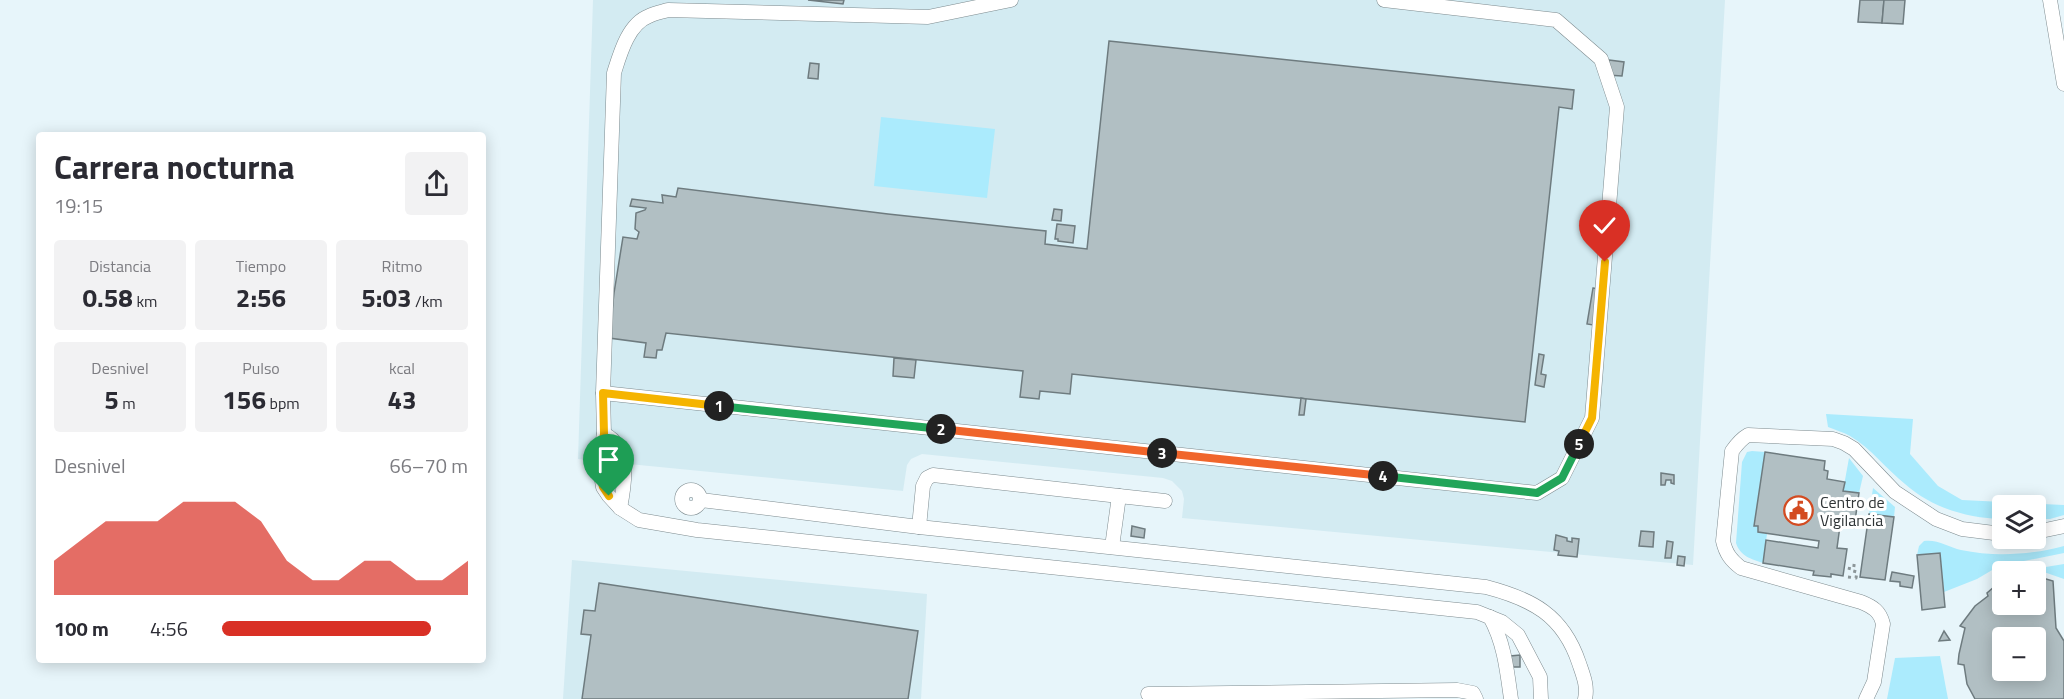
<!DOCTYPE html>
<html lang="es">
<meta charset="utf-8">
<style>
:root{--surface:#fff;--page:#f2f2f3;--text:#2b2b33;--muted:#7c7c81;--accent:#d93025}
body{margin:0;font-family:"Titillium Web",sans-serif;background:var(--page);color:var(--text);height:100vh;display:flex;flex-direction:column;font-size:22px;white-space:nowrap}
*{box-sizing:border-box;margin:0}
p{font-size:20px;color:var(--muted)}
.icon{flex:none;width:33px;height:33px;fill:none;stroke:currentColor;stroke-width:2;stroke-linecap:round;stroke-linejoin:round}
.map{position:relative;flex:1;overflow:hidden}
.side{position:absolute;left:36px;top:132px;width:450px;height:531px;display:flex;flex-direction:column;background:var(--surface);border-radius:6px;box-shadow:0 3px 15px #0003}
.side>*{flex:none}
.controls{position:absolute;left:1992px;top:495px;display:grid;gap:12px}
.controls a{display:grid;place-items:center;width:54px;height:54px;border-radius:6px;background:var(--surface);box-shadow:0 3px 15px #0003;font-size:30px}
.pin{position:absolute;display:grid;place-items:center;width:51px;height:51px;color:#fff;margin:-62px -26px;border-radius:50% 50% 50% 0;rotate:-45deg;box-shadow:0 0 6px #0007}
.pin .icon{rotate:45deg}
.km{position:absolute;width:30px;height:30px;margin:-15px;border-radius:50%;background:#222;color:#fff;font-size:16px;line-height:30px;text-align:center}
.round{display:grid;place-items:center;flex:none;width:63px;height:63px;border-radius:6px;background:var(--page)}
.summary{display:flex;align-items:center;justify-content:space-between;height:102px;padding:0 18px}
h1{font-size:33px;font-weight:700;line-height:45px}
.metrics{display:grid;grid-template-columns:repeat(3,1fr);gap:9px;height:102px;padding:6px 18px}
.metrics div{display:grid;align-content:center;border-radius:6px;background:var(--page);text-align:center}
.metrics b{font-size:26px;font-weight:700}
.metrics small{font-size:16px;font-weight:400}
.metrics p{font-size:16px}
.chart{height:168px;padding:12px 18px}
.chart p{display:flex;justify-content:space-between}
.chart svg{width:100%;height:108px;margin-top:6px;fill:var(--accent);opacity:.7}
ul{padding:0 18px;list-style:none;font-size:20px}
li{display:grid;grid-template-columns:96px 72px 1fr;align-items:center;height:45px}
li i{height:15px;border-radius:8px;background:var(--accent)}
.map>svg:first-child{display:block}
.built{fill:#d3ebf2}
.green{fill:#abebfd}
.building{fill:#b1bfc3;stroke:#6e7b7f;stroke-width:1.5;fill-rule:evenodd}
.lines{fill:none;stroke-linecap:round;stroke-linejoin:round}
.minor-casing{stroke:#7e8b8f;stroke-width:15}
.path{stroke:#8c9699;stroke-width:3;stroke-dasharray:3 4.5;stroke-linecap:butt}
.minor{stroke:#fff;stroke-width:14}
.split-1-casing{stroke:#fff;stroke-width:12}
.split-2-casing{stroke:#fff;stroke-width:12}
.split-3-casing{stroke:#fff;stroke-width:12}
.split-4-casing{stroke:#fff;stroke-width:12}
.split-5-casing{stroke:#fff;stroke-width:12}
.split-6-casing{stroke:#fff;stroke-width:12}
.split-1{stroke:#f5b400;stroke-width:8}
.split-2{stroke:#22a559;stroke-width:8}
.split-3{stroke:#f0652b;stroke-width:8}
.split-4{stroke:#f0652b;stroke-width:8}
.split-5{stroke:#22a559;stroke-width:8}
.split-6{stroke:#f5b400;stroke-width:8}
.labels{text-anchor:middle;stroke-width:6;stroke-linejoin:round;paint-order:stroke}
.poi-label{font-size:16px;fill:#2f3436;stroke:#fff;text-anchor:start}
</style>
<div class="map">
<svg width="2064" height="699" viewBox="0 0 2064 699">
<rect width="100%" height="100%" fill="#e7f5fa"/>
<!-- built -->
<g class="built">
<path d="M593 0H1725L1693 565 1182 518 1184 499 1182 491 1172 481 1163 478 922 454 911 459 907 465 903 491 578 459Z"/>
<path d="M572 560 927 594 921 699H563Z"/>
</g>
<!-- green -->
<g class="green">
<path d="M881 117 995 129 987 198 874 186Z"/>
<path d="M1826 414 1913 419 1910 454 1938 486 1962 500 2064 505V515L2050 519H2036V506H2002V519C1967 518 1932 508 1905 484 1886 469 1871 448 1850 436 1843 432 1835 430 1828 427Z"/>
<path d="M1752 451 1765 452 1754 525 1758 526V532L1767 534 1763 563C1751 559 1740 556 1736 543L1742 462 1747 452Z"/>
<path d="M1849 458 1863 476 1859 493 1843 491Z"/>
<path d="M1873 488 1895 507 1894 517 1869 514Z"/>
<path d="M1924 541C1937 539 1949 547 1961 550 1994 557 2031 555 2064 546V553L1999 566 1977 579 1944 592 1940 553 1917 555 1919 546Z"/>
<path d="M2064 564V579L2041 571H2021Z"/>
<path d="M1940 656 1948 699H1887L1895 658Z"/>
</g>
<!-- building -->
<g class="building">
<path d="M808 0H844L843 4Z"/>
<path d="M1860 0H1884L1882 23 1858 22Z"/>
<path d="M1884 0H1905L1903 24 1882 23Z"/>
<path d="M1109 41 1574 90 1572 109 1559 107 1525 422 1072 374 1070 394 1040 391 1039 399 1020 397 1023 371 666 333 662 350H657L656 358 644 357 646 343 609 338 614 293 623 237 637 239 639 232 635 229 636 213 645 210 646 208 630 206 632 199 663 203 662 195 676 197 678 188 888 214 1046 231 1045 244 1087 249Z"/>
<path d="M1609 60 1624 62 1622 76 1607 75Z"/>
<path d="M810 63 819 64 818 79 808 78Z"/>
<path d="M1054 209 1062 210 1061 221 1052 220Z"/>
<path d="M1057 224 1075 226 1073 243 1058 241V239H1055Z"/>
<path d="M1593 288 1599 289 1593 325 1587 324Z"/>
<path d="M1539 354 1544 355 1541 374 1546 375 1544 387 1535 385Z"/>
<path d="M894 358 916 360 914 378 893 376Z"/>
<path d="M1301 398 1306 399 1304 415H1299Z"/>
<path d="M1765 452 1825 461 1824 470 1828 471 1827 479 1845 482 1843 491 1859 493 1854 528 1840 526 1837 548 1847 549 1843 576 1831 574V577L1813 575 1814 571 1763 563 1766 540 1818 548 1819 541 1758 532V526H1754Z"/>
<path d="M1661 473 1674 475V484L1671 483V480H1666L1665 485H1661Z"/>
<path d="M1869 514 1894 517 1885 580 1860 577Z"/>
<path d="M1132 526 1145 529 1144 538 1131 536Z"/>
<path d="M1641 531 1654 532 1653 547 1639 546Z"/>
<path d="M1556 535 1567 538V541L1572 542V538L1579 539 1577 557 1558 555 1559 551 1554 550Z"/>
<path d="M1667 541 1673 542 1671 558H1665Z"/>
<path d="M1940 553 1945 607 1922 610 1917 555Z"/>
<path d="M1678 556 1685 557 1684 566 1677 565Z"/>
<path d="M1892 572 1914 576 1912 588 1900 586V582L1890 581Z"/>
<path d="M2036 576 2053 581 2056 628 2064 641V699H1975L1967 684 1964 665 1958 664 1959 654 1965 628 1960 626 1975 606 1988 596 1987 593 1994 587 2002 585V604H2036ZM2002 638H2036V670H2002Z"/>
<path d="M599 583 918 631 908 699H582L591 635 581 634 584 610 595 611Z"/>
<path d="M1944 631 1950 640 1939 641Z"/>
<path d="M1520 655V667H1510V656Z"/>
</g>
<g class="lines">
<defs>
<g id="minor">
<path d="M1011 0 928 17 668 10C661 12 655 13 649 16 628 24 620 54 614 73L603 393 604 434 599 461 603 487 609 496 620 508 639 520 697 530 1477 612 1502 622 1518 635 1540 677 1541 699"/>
<path d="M2050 0 2064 84"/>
<path d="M603 393 1537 493 1562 478 1592 418 1617 107 1601 59 1556 20 1384 0"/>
<path d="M604 434C631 447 625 483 620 508"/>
<circle cx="691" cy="499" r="9"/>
<path d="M1119 496 1165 501"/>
<path d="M701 500 919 527 1486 587C1532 599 1563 615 1579 663 1583 675 1588 686 1585 699"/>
<path d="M919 527 923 486 927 478 933 475 1119 496 1112 547"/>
<path d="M2036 532 2064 526"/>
<path d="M1490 617C1504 642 1507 670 1511 699"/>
<path d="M1148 694 1457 690 1473 693 1476 699"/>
<path d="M1866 699 1874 682 1883 624C1880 611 1873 607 1861 602L1741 568C1731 560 1726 554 1723 541L1732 451C1737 444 1741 439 1748 435L1833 439 1844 443 1854 449 1895 492 1936 519 1962 529 2002 534"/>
</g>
</defs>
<!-- minor casing -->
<use href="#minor" class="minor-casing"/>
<!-- path -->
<path class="path" d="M1848 577 1856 578 1857 572 1849 570 1850 565 1858 566"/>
<!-- minor -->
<use href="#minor" class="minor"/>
</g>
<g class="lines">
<defs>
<path id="split-1" d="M609 496 603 487 599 472V461L604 434 603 393 719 406"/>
<path id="split-2" d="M719 406 941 429"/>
<path id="split-3" d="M941 429 1162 453"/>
<path id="split-4" d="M1162 453 1383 476"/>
<path id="split-5" d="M1383 476 1537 493 1562 478 1579 444"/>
<path id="split-6" d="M1579 444 1592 418 1605 262"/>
</defs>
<!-- split-1 casing -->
<use href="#split-1" class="split-1-casing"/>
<!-- split-2 casing -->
<use href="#split-2" class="split-2-casing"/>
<!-- split-3 casing -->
<use href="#split-3" class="split-3-casing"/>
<!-- split-4 casing -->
<use href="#split-4" class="split-4-casing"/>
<!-- split-5 casing -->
<use href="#split-5" class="split-5-casing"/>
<!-- split-6 casing -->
<use href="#split-6" class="split-6-casing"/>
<!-- split-1 -->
<use href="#split-1" class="split-1"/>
<!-- split-2 -->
<use href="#split-2" class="split-2"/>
<!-- split-3 -->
<use href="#split-3" class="split-3"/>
<!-- split-4 -->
<use href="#split-4" class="split-4"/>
<!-- split-5 -->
<use href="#split-5" class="split-5"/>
<!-- split-6 -->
<use href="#split-6" class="split-6"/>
</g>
<!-- icons -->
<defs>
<symbol id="civic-ring" viewBox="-11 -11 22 22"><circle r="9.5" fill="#fff" stroke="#d34b21" stroke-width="1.5"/><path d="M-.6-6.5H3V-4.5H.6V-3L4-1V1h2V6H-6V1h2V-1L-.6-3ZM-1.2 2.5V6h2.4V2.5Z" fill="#d34b21"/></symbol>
</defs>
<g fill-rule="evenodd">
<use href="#civic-ring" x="1782" y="494" width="33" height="33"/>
</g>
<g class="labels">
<!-- poi labels -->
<g class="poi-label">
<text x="1820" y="508">Centro de<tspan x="1820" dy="18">Vigilancia</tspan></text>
</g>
</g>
</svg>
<div class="controls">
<a><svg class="icon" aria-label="layers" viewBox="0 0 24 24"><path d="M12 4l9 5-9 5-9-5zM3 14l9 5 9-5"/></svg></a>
<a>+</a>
<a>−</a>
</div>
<div class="pin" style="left:609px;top:496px;background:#1e9e55"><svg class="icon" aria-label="arrive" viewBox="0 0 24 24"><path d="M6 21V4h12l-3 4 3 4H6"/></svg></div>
<div class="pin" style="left:1605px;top:262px;background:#d93025"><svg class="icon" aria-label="check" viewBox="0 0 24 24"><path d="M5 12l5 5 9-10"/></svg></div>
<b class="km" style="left:719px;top:406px">1</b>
<b class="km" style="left:941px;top:429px">2</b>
<b class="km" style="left:1162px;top:453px">3</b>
<b class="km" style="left:1383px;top:476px">4</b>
<b class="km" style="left:1579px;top:444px">5</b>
<section class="side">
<div class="summary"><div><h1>Carrera nocturna</h1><p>19:15</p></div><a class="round"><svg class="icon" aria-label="share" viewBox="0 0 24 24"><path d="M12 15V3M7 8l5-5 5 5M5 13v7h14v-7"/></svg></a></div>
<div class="metrics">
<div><p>Distancia</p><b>0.58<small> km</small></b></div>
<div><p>Tiempo</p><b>2:56</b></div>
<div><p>Ritmo</p><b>5:03<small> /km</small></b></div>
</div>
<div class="metrics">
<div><p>Desnivel</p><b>5<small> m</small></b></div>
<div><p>Pulso</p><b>156<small> bpm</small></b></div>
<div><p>kcal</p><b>43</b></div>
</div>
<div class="chart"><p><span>Desnivel</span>66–70 m</p>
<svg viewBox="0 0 160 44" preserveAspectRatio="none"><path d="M0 44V30L10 22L20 14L30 14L40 14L50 6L60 6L70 6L80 14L90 30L100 38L110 38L120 30L130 30L140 38L150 38L160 30V44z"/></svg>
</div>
<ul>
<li><b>100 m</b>4:56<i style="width:85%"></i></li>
</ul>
</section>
</div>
